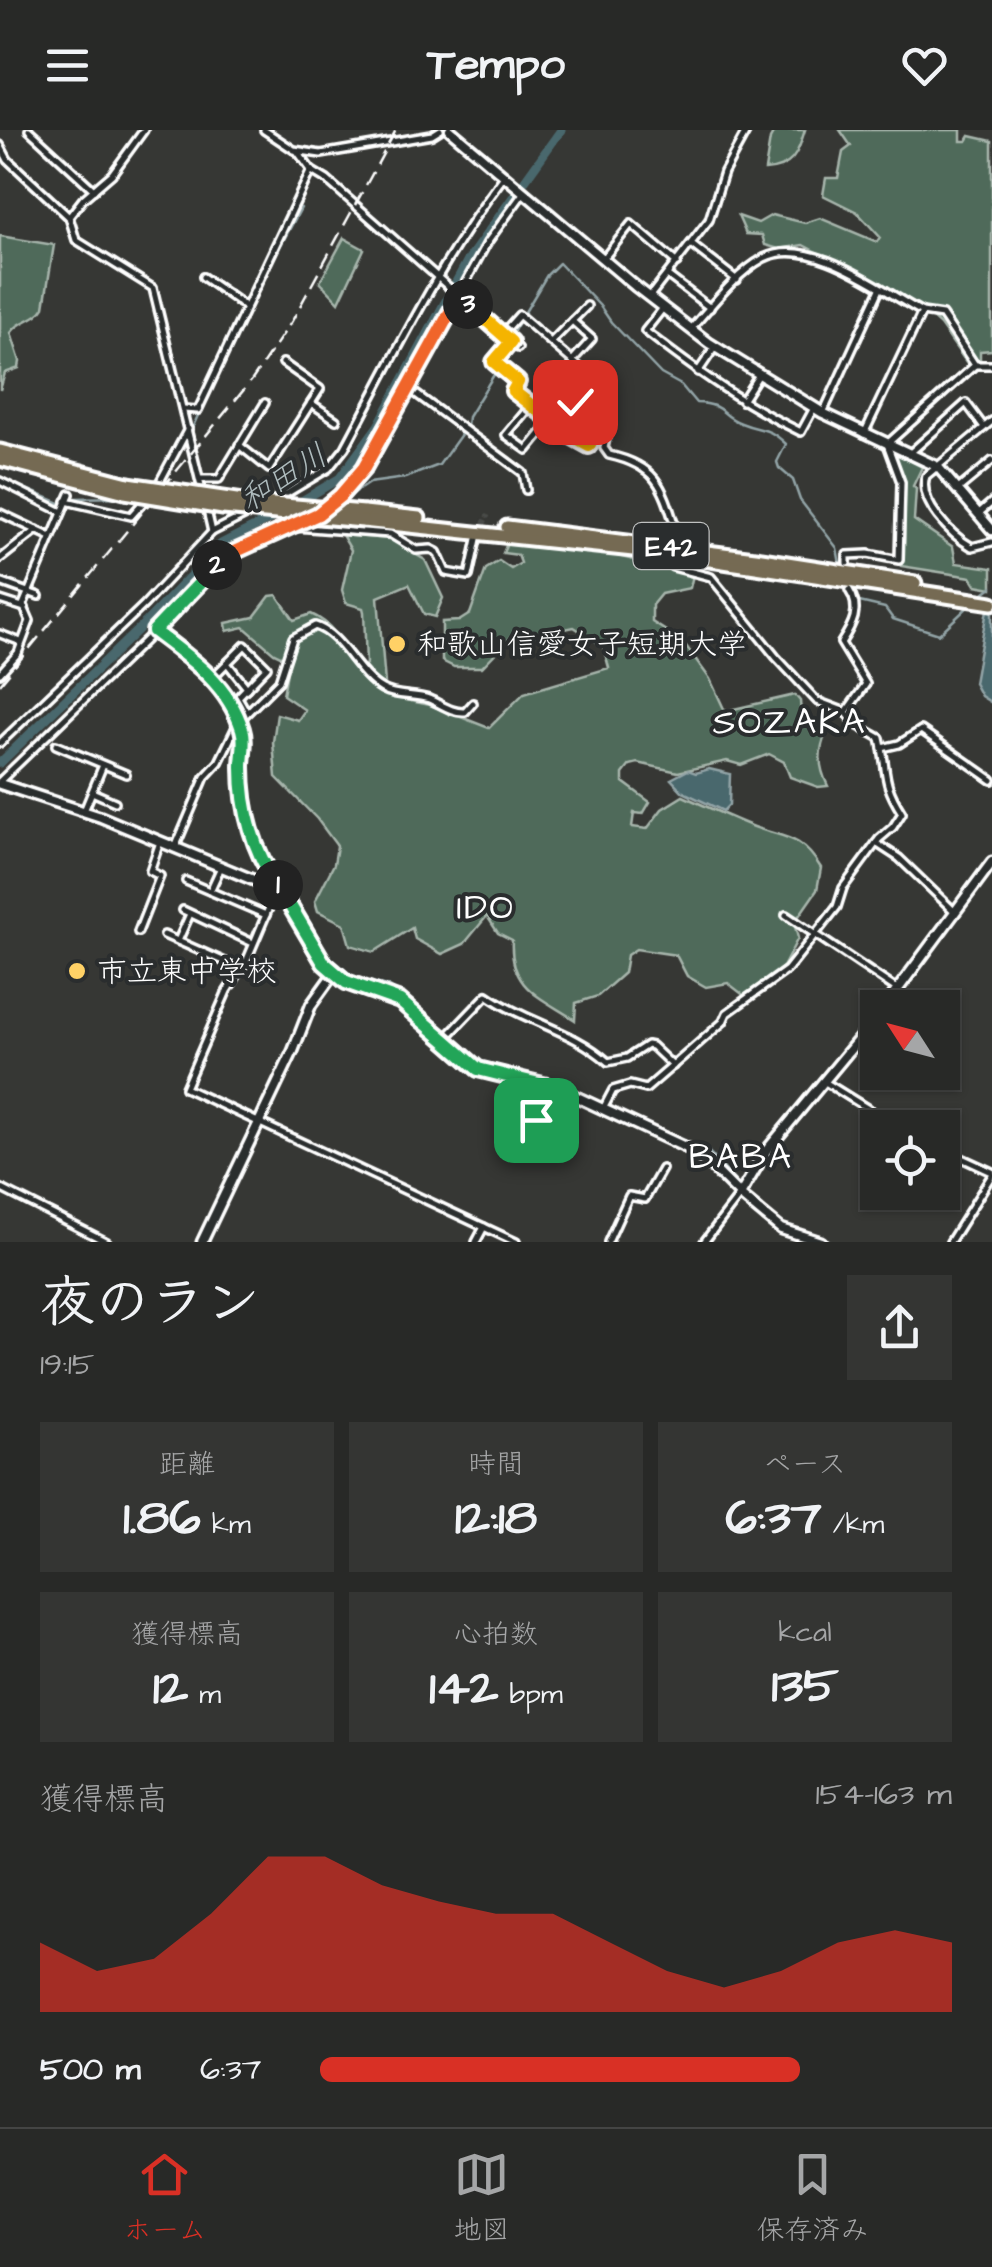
<!DOCTYPE html>
<html lang="ja">
<meta charset="utf-8">
<style>
:root{--surface:#282927;--page:#343533;--text:#f1f3f6;--muted:#a5a6a7;--line:#444544;--accent:#d93025}
body{margin:0;font-family:"Architects Daughter","Klee One",sans-serif;background:var(--page);color:var(--text);height:100vh;display:flex;flex-direction:column;font-size:38px;white-space:nowrap}
*{box-sizing:border-box;margin:0}
p{font-size:32px;color:var(--muted)}
.icon{flex:none;width:55px;height:55px;fill:none;stroke:currentColor;stroke-width:2;stroke-linecap:round;stroke-linejoin:round}
.map{position:relative;height:1112px;overflow:hidden}
.drawer{display:flex;flex-direction:column;background:var(--surface);flex:1}
.drawer>*{flex:none}
.needle{width:65px;rotate:306deg}
.buttons{position:absolute;left:860px;top:860px;display:grid;gap:20px}
.buttons a{display:grid;place-items:center;width:100px;height:100px;border-radius:0px;background:var(--surface);box-shadow:0 2px 8px #0004,0 0 0 2px var(--line);font-size:50px}
.pin{position:absolute;display:grid;place-items:center;width:85px;height:85px;color:#fff;margin:-42px;border-radius:20px;box-shadow:0 5px 15px #0006}
.km{position:absolute;width:50px;height:50px;margin:-25px;border-radius:50%;background:#222;color:#fff;font-size:28px;line-height:50px;text-align:center}
.round{display:grid;place-items:center;flex:none;width:105px;height:105px;border-radius:0px;background:var(--page)}
.headline{display:flex;align-items:center;justify-content:space-between;height:170px;padding:0 40px}
h1{font-size:55px;font-weight:700;line-height:75px}
.figures{display:grid;grid-template-columns:repeat(3,1fr);gap:15px;height:170px;padding:10px 40px}
.figures div{display:grid;align-content:center;border-radius:0px;background:var(--page);text-align:center}
.figures b{font-size:50px;font-weight:700}
.figures small{font-size:28px;font-weight:400}
.figures p{font-size:28px}
.chart{height:280px;padding:20px 40px}
.chart p{display:flex;justify-content:space-between}
.chart svg{width:100%;height:180px;margin-top:10px;fill:var(--accent);opacity:.7}
ul{padding:0 40px;list-style:none;font-size:32px}
li{display:grid;grid-template-columns:160px 120px 1fr;align-items:center;height:75px}
li i{height:25px;border-radius:12px;background:var(--accent)}
header{display:flex;justify-content:space-between;align-items:center;height:130px;padding:0 40px;background:var(--surface);font-size:45px;font-weight:700}
.tab-bar{display:flex;justify-content:space-around;align-items:center;height:140px;border-top:2px solid var(--line);background:var(--surface);font-size:28px;color:var(--muted)}
.tab-bar a{display:grid;justify-items:center;gap:5px}
.tab-bar .selected{color:var(--accent)}
.map>svg:first-child{display:block}
.green{fill:#4f6b5a;stroke:#a7b5ac;stroke-width:2.5}
.water{fill:#4a686d;stroke:#92a4a7;stroke-width:2.5}
.lines{fill:none;stroke-linecap:round;stroke-linejoin:round}
.stream{stroke:#92a4a7;stroke-width:2.5}
.river{stroke:#4a686d;stroke-width:9}
.street-tunnel{stroke:#4a4b48;stroke-width:5;stroke-dasharray:5 2.5;stroke-linecap:butt}
.street-casing{stroke:#fff;stroke-width:12}
.secondary-casing{stroke:#fff;stroke-width:15}
.highway-casing{stroke:#fff;stroke-width:19}
.street{stroke:#2a2d2e;stroke-width:5}
.secondary{stroke:#2a2d2e;stroke-width:8}
.highway{stroke:#756b52;stroke-width:11}
.rail{stroke:#fff;stroke-width:2.5;stroke-dasharray:15 8;stroke-linecap:butt}
.street-bridge-casing{stroke:#fff;stroke-width:12;stroke-linecap:butt}
.highway-bridge-casing{stroke:#fff;stroke-width:19;stroke-linecap:butt}
.street-bridge{stroke:#2a2d2e;stroke-width:5}
.highway-bridge{stroke:#756b52;stroke-width:11}
.split-1-casing{stroke:#fff;stroke-width:20}
.split-2-casing{stroke:#fff;stroke-width:20}
.split-3-casing{stroke:#fff;stroke-width:20}
.split-4-casing{stroke:#fff;stroke-width:20}
.split-1{stroke:#22a559;stroke-width:12}
.split-2{stroke:#22a559;stroke-width:12}
.split-3{stroke:#f0652b;stroke-width:12}
.split-4{stroke:#f5b400;stroke-width:12}
.poi-dot{fill:#ffd166;stroke:#2a2d2e;stroke-width:4}
.labels{text-anchor:middle;stroke-width:8;stroke-linejoin:round;paint-order:stroke}
.shield{fill:#2a2d2e;stroke:#bfc0c0;stroke-width:2.5}
.shield-label{font-size:28px;font-weight:bold;fill:#fff}
.poi-label{font-size:30px;fill:#fff;stroke:#2a2d2e;text-anchor:start}
.water-label{font-size:32px;font-style:italic;fill:#aebbbd;stroke:#2a2d2e}
.quarter-label{font-size:35px;letter-spacing:2.5px;fill:#fff;stroke:#2a2d2e}
</style>
<header><svg class="icon" aria-label="menu" viewBox="0 0 24 24"><path d="M4 6h16M4 12h16M4 18h16"/></svg>Tempo<svg class="icon" aria-label="heart" viewBox="0 0 24 24"><path d="M12 20l-8-8c-3-5 5-10 8-4 3-6 11-1 8 4z"/></svg></header>
<div class="map">
<svg width="992" height="1112" viewBox="0 0 992 1112">
<rect width="100%" height="100%" fill="#363734"/>
<filter id="ink" filterUnits="userSpaceOnUse"><feTurbulence type="fractalNoise" baseFrequency=".01" numOctaves="2"/><feDisplacementMap in="SourceGraphic" scale="20" xChannelSelector="R" yChannelSelector="G"/><feConvolveMatrix kernelMatrix="1 2 1 2 8 2 1 2 1" color-interpolation-filters="sRGB"/></filter>
<g filter="url(#ink)">
<!-- green -->
<g class="green">
<path d="M775 0H805C797 25 793 38 765 40L770 9Z"/>
<path d="M840 0H961V11H967L970 6 992 11V220L980 221V233L969 236 940 195 919 176 803 115 779 119 765 115 762 105 746 104 738 86 758 93 772 85 805 93 820 88 877 112 880 107 857 82 823 65 826 48H838L843 22 851 16Z"/>
<path d="M0 106 54 115 44 177C36 191 20 189 11 203L20 231 19 238 5 243 0 260Z"/>
<path d="M344 108 364 119 339 172 320 152Z"/>
<path d="M892 321 922 337 913 356 916 359 914 390 953 417 956 433 992 438V458L976 455 971 447 901 436 904 351Z"/>
<path d="M342 405 389 409 425 430 443 468 435 487 424 484 409 454 378 467 386 566 430 575 489 598 524 563 609 538 603 516 574 497 523 508 512 506 482 537H454L442 531V492L459 491 470 484 486 439 499 431 511 439 521 433 518 425 503 423 508 411 602 422 693 445 690 458 661 464 652 475V492L683 512 710 549 725 581 795 565 800 571 801 584 827 601C818 621 818 636 828 656L818 657 790 647 784 632 769 624 741 635 727 631 678 642 638 633 630 635 623 644V652L650 672 643 684 634 683 632 697 647 699 662 679 683 666C705 676 727 686 749 695 783 709 799 702 821 738L817 760 794 793 798 808 783 837 746 867 728 853 706 857 687 846 676 825 636 819 627 825 624 843 598 866 576 873 575 890C541 867 509 859 512 810L498 803 487 786 464 814 442 824 415 809 412 798 374 822 350 815 344 794 318 781 315 771 334 734 337 716 317 689 276 647 273 612 277 584 298 590 305 580 283 565 289 530 274 523 244 497 227 501 226 493 254 487 270 466 277 465 294 490 311 484C338 496 344 519 356 542L366 534 364 482 363 478 346 473 342 460 351 420Z"/>
</g>
<!-- water -->
<g class="water">
<path d="M987 480 992 481V573L981 566 974 553Z"/>
<path d="M709 639 730 644 729 675 723 681 683 662 671 649 688 640 696 643Z"/>
</g>
<g class="lines">
<!-- stream -->
<g class="stream">
<path d="M259 156 301 78"/>
<path d="M509 209 547 145 559 133 600 176 611 192 661 244 681 255 696 273C726 274 719 285 741 293 763 302 767 296 786 314L777 332 779 338 793 350 800 370 837 418 841 439"/>
<path d="M191 301 200 281"/>
<path d="M0 348 62 374"/>
<path d="M164 354 187 308"/>
<path d="M72 370 74 368 123 367"/>
<path d="M336 375 369 353 405 348 439 335 467 296 468 287 511 217"/>
<path d="M844 456 851 470 885 478 893 489 939 504 971 474"/>
<path d="M981 465 992 457"/>
<path d="M145 493C188 516 221 539 240 584"/>
<path d="M244 592 249 604 248 639 257 705 269 734 310 793 326 824 356 850 388 856 404 867 457 916"/>
<path d="M474 932 562 955 709 1022 750 1068 775 1087 784 1095 832 1112"/>
</g>
<!-- river -->
<g class="river">
<path d="M293 376 340 348 378 296 468 130 561 0"/>
<path d="M0 633 145 493 221 414 280 384"/>
</g>
<!-- street-tunnel -->
<g class="street-tunnel">
<path d="M70 364 82 331"/>
<path d="M480 401 488 385"/>
</g>
<defs>
<g id="street">
<path d="M29 0 94 60"/>
<path d="M264 0 294 20 321 24 432 5 440 0"/>
<path d="M0 15 8 30 69 87 76 110 153 158 203 365"/>
<path d="M312 41 327 50 518 218"/>
<path d="M69 87 83 69 112 44 144 0"/>
<path d="M692 115 737 150"/>
<path d="M604 128 631 94 677 133"/>
<path d="M667 145 710 178"/>
<path d="M203 147 246 177"/>
<path d="M650 166 709 90 724 42 747 0"/>
<path d="M664 177 645 201C695 240 744 275 801 302L814 278"/>
<path d="M691 199C712 175 736 143 764 128 811 105 881 160 922 182L942 185 975 235"/>
<path d="M502 204 519 185 584 241"/>
<path d="M551 212 587 176"/>
<path d="M511 213 494 232 518 252 513 261 569 305 589 316 600 295"/>
<path d="M572 231 592 209 572 191"/>
<path d="M698 242 715 217"/>
<path d="M408 258 523 343 526 360"/>
<path d="M742 271 758 246"/>
<path d="M575 272 607 303 604 318 609 325C659 336 663 358 677 403"/>
<path d="M311 273 336 290"/>
<path d="M531 275 506 305 527 320 551 291"/>
<path d="M183 279 198 280 311 40 297 21"/>
<path d="M823 283 880 159"/>
<path d="M992 291 926 346C917 371 951 405 972 417L992 412"/>
<path d="M864 304 922 182"/>
<path d="M239 315 269 339 320 259 283 233"/>
<path d="M909 324 966 273 984 297"/>
<path d="M200 349H219L265 273"/>
<path d="M0 351 62 382"/>
<path d="M158 355 188 299"/>
<path d="M957 360 992 331"/>
<path d="M66 371 131 386 148 367"/>
<path d="M274 371 329 338 345 318C395 225 441 130 505 45"/>
<path d="M206 376 212 402"/>
<path d="M328 376 364 339 487 113 524 62"/>
<path d="M0 383 51 407"/>
<path d="M978 384 992 372"/>
<path d="M296 397 390 404 416 420 431 419 437 422 446 442 469 446 477 409"/>
<path d="M0 429 37 400"/>
<path d="M847 433V425L868 424 899 430 901 352 887 314 975 235H992"/>
<path d="M0 452 39 466"/>
<path d="M0 470 25 478"/>
<path d="M155 501 208 542 233 578 243 602 242 640 252 709 258 727 282 766"/>
<path d="M0 504 21 512"/>
<path d="M227 533 247 558"/>
<path d="M218 542 245 515 267 537 238 567 246 581"/>
<path d="M0 543 18 523 30 491 23 475 70 364"/>
<path d="M846 582 866 554 841 513C852 496 862 479 849 460"/>
<path d="M0 613 144 475 212 402 250 383"/>
<path d="M56 615 126 644"/>
<path d="M882 618 899 614 921 600 992 650"/>
<path d="M0 651 155 501 213 438 232 423 307 390"/>
<path d="M92 662 115 672"/>
<path d="M84 681 103 635"/>
<path d="M876 713 899 728 955 782"/>
<path d="M175 718 205 647 219 632 239 591 279 551 293 508 315 496C342 504 356 544 382 559 396 567 414 564 429 569 441 574 452 583 465 582L473 573"/>
<path d="M186 751 266 785"/>
<path d="M210 761 221 737"/>
<path d="M276 761 246 832 227 861 185 958 516 1112"/>
<path d="M183 780 253 813"/>
<path d="M786 785 898 860"/>
<path d="M138 802 160 746 150 741 160 712"/>
<path d="M164 805 241 839"/>
<path d="M178 811 190 784"/>
<path d="M443 911 487 865C525 892 573 900 608 932L627 928 647 915 652 916 673 936"/>
<path d="M825 952 899 998"/>
<path d="M603 979 613 960 630 955 646 959 723 892 727 883 787 840 837 777 843 758 879 709 893 697 902 683C881 650 888 643 880 608L855 594 846 582 817 571 776 527 711 447 673 437V433"/>
<path d="M525 1017 547 956"/>
<path d="M942 1019 992 1042"/>
<path d="M0 1058 107 1112"/>
<path d="M476 1112 484 1097"/>
<path d="M608 1112 629 1066 645 1069 662 1039"/>
<path d="M704 1112 740 1065"/>
<path d="M950 1112 992 1045"/>
</g>
<g id="secondary">
<path d="M450 0 635 156 709 213 823 283 938 337 992 400"/>
<path d="M0 654 101 687 268 756 289 773 316 822 334 843 354 856 400 871 478 939 566 962 689 1019 706 1031 740 1065 781 1099 821 1112"/>
<path d="M884 878 992 732"/>
<path d="M740 1065 766 1021 878 886"/>
<path d="M202 1112 293 921 311 875 334 843"/>
</g>
<g id="highway">
<path d="M0 321 128 354"/>
<path d="M0 329 125 362"/>
<path d="M364 382 419 388"/>
<path d="M363 391 671 424 992 473"/>
<path d="M507 397 755 428 915 453"/>
</g>
</defs>
<!-- street casing -->
<use href="#street" class="street-casing"/>
<!-- secondary casing -->
<use href="#secondary" class="secondary-casing"/>
<!-- highway casing -->
<use href="#highway" class="highway-casing"/>
<!-- street -->
<use href="#street" class="street"/>
<!-- secondary -->
<use href="#secondary" class="secondary"/>
<!-- highway -->
<use href="#highway" class="highway"/>
<!-- rail -->
<path class="rail" d="M0 554 252 250 292 191 396 0"/>
<defs>
<path id="street-bridge" d="M673 433 677 403"/>
<g id="highway-bridge">
<path d="M128 354 250 372 364 382"/>
<path d="M125 362 223 378 363 391"/>
</g>
</defs>
<!-- street-bridge casing -->
<use href="#street-bridge" class="street-bridge-casing"/>
<!-- highway-bridge casing -->
<use href="#highway-bridge" class="highway-bridge-casing"/>
<!-- street-bridge -->
<use href="#street-bridge" class="street-bridge"/>
<!-- highway-bridge -->
<use href="#highway-bridge" class="highway-bridge"/>
</g>
</g>
<g class="lines" filter="url(#ink)">
<defs>
<path id="split-1" d="M278 755 324 833 346 852 400 871 478 939 547 956 536 990"/>
<path id="split-2" d="M217 435 154 501C190 528 228 554 242 599 246 611 242 624 242 637 242 679 253 722 278 755"/>
<path id="split-3" d="M217 435 232 423 318 384 340 366 364 338 459 166 468 174"/>
<path id="split-4" d="M468 174 511 212 494 232 518 252 513 261 569 305 589 316 600 295 575 272"/>
</defs>
<!-- split-1 casing -->
<use href="#split-1" class="split-1-casing"/>
<!-- split-2 casing -->
<use href="#split-2" class="split-2-casing"/>
<!-- split-3 casing -->
<use href="#split-3" class="split-3-casing"/>
<!-- split-4 casing -->
<use href="#split-4" class="split-4-casing"/>
<!-- split-1 -->
<use href="#split-1" class="split-1"/>
<!-- split-2 -->
<use href="#split-2" class="split-2"/>
<!-- split-3 -->
<use href="#split-3" class="split-3"/>
<!-- split-4 -->
<use href="#split-4" class="split-4"/>
</g>
<!-- markers -->
<g class="poi-dot">
<circle cx="397" cy="514" r="10"/>
<circle cx="77" cy="841" r="10"/>
</g>
<g class="labels">
<!-- shield labels -->
<rect class="shield" x="633.5" y="393" width="75" height="46" rx="8"/>
<g class="shield-label">
<text x="671" y="426">E42</text>
</g>
<!-- poi labels -->
<g class="poi-label">
<text x="417" y="524">和歌山信愛女子短期大学</text>
<text x="97" y="851">市立東中学校</text>
</g>
<!-- water labels -->
<g class="water-label">
<text transform="translate(283 347) rotate(-32)" y="11">和田川</text>
</g>
<!-- quarter labels -->
<g class="quarter-label">
<text x="790" y="603">SOZAKA</text>
<text x="486" y="788">IDO</text>
<text x="741" y="1038">BABA</text>
</g>
</g>
</svg>
<div class="buttons">
<a><svg class="needle" viewBox="-14 -14 28 28"><path d="M0-13l5 13h-10z" fill="#e53935"/><path d="M0 13l5-13h-10z" fill="#a5a6a7"/></svg></a>
<a><svg class="icon" aria-label="locate" viewBox="0 0 24 24"><circle cx="12" cy="12" r="6"/><path d="M12 2v4M12 18v4M2 12h4M18 12h4"/></svg></a>
</div>
<div class="pin" style="left:536px;top:990px;background:#1e9e55"><svg class="icon" aria-label="arrive" viewBox="0 0 24 24"><path d="M6 21V4h12l-3 4 3 4H6"/></svg></div>
<div class="pin" style="left:575px;top:272px;background:#d93025"><svg class="icon" aria-label="check" viewBox="0 0 24 24"><path d="M5 12l5 5 9-10"/></svg></div>
<b class="km" style="left:278px;top:755px">1</b>
<b class="km" style="left:217px;top:435px">2</b>
<b class="km" style="left:468px;top:174px">3</b>
</div>
<section class="drawer">
<div class="headline"><div><h1>夜のラン</h1><p>19:15</p></div><a class="round"><svg class="icon" aria-label="share" viewBox="0 0 24 24"><path d="M12 15V3M7 8l5-5 5 5M5 13v7h14v-7"/></svg></a></div>
<div class="figures">
<div><p>距離</p><b>1.86<small> km</small></b></div>
<div><p>時間</p><b>12:18</b></div>
<div><p>ペース</p><b>6:37<small> /km</small></b></div>
</div>
<div class="figures">
<div><p>獲得標高</p><b>12<small> m</small></b></div>
<div><p>心拍数</p><b>142<small> bpm</small></b></div>
<div><p>kcal</p><b>135</b></div>
</div>
<div class="chart"><p><span>獲得標高</span>154–163 m</p>
<svg viewBox="0 0 160 44" preserveAspectRatio="none"><path d="M0 44V27L10 34L20 31L30 20L40 6L50 6L60 13L70 17L80 20L90 20L100 27L110 34L120 38L130 34L140 27L150 24L160 27V44z"/></svg>
</div>
<ul>
<li><b>500 m</b>6:37<i style="width:76%"></i></li>
</ul>
</section>
<nav class="tab-bar">
<a class="selected"><svg class="icon" aria-label="home" viewBox="0 0 24 24"><path d="M3 11l9-7 9 7M6 9v11h12V9"/></svg>ホーム</a>
<a><svg class="icon" aria-label="map" viewBox="0 0 24 24"><path d="M3 6l6-2 6 2 6-2v14l-6 2-6-2-6 2zM9 4v14M15 6v14"/></svg>地図</a>
<a><svg class="icon" aria-label="saved" viewBox="0 0 24 24"><path d="M7 4h10v16l-5-4-5 4z"/></svg>保存済み</a>
</nav>
